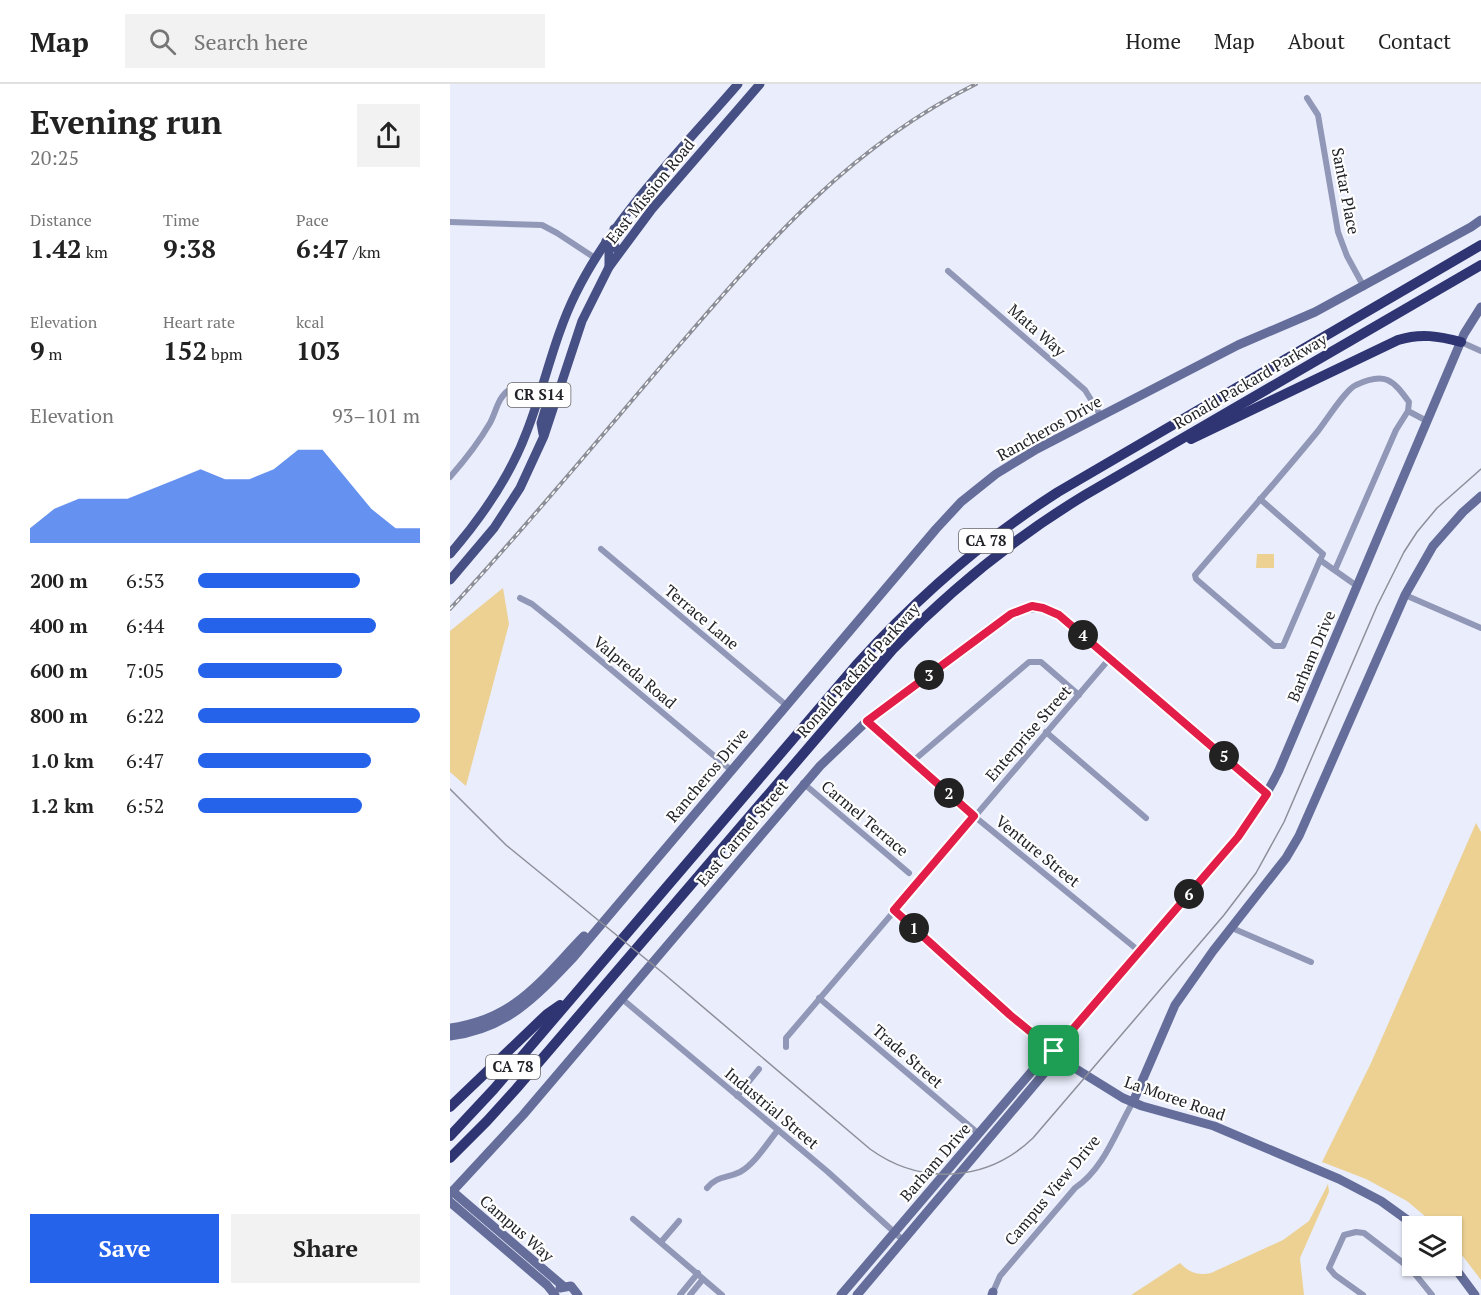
<!DOCTYPE html>
<meta charset="utf-8">
<style>
:root{--surface:#fff;--page:#f2f2f2;--text:#222;--muted:#767676;--line:#e0e0e0;--accent:#2563eb}
body{margin:0;font-family:"PT Serif",serif;background:var(--page);color:var(--text);height:100vh;display:flex;flex-direction:column;font-size:22px;white-space:nowrap}
*{box-sizing:border-box;margin:0}
p{font-size:20px;color:var(--muted)}
.icon{flex:none;width:33px;height:33px;fill:none;stroke:currentColor;stroke-width:2;stroke-linecap:round;stroke-linejoin:round}
.map{position:relative;flex:1;overflow:hidden}
.drawer{display:flex;flex-direction:column;background:var(--surface);width:450px}
.drawer>*{flex:none}
.controls{position:absolute;left:952px;top:1132px;display:grid;gap:12px}
.controls a{display:grid;place-items:center;width:60px;height:60px;border-radius:0px;background:var(--surface);box-shadow:0 2px 4px #0004;font-size:30px}
.pin{position:absolute;display:grid;place-items:center;width:51px;height:51px;color:#fff;margin:-26px;border-radius:12px;box-shadow:0 3px 9px #0006}
.km{position:absolute;width:30px;height:30px;margin:-15px;border-radius:50%;background:#222;color:#fff;font-size:16px;line-height:30px;text-align:center}
.round{display:grid;place-items:center;flex:none;width:63px;height:63px;border-radius:0px;background:var(--page)}
.overview{display:flex;align-items:center;justify-content:space-between;height:102px;padding:0 30px}
h1{font-size:33px;font-weight:700;line-height:45px}
.stats{display:grid;grid-template-columns:repeat(3,1fr);gap:9px;height:102px;padding:6px 30px}
.stats div{display:grid;align-content:center}
.stats b{font-size:26px;font-weight:700}
.stats small{font-size:16px;font-weight:400}
.stats p{font-size:16px}
.chart{height:168px;padding:12px 30px}
.chart p{display:flex;justify-content:space-between}
.chart svg{width:100%;height:108px;margin-top:6px;fill:var(--accent);opacity:.7}
.button{display:flex;gap:12px;margin-top:auto;padding:12px 30px}
.button a{flex:1;height:69px;border-radius:0px;background:var(--accent);color:#fff;font-size:24px;font-weight:700;line-height:69px;text-align:center}
.button a+a{background:var(--page);color:var(--text)}
ul{padding:0 30px;list-style:none;font-size:20px}
li{display:grid;grid-template-columns:96px 72px 1fr;align-items:center;height:45px}
li i{height:15px;border-radius:8px;background:var(--accent)}
header{display:flex;align-items:center;gap:36px;box-sizing:border-box;height:84px;padding:0 30px;background:var(--surface);border-bottom:2px solid var(--line)}
header strong{font-size:28px}
nav{display:flex;gap:33px;margin-inline-start:auto;font-size:21px}
.search{width:420px;height:54px;background:var(--page);display:flex;align-items:center;gap:15px;box-sizing:border-box;padding:0 21px;border-radius:0px;color:var(--muted);font-size:22px}
main{display:flex;flex:1;min-height:0}
.map>svg:first-child{display:block}
.green{fill:#ecd193}
.lines{fill:none;stroke-linecap:round;stroke-linejoin:round}
.street{stroke:#9198b7;stroke-width:6}
.secondary{stroke:#656e9a;stroke-width:9}
.primary{stroke:#475085;stroke-width:9}
.highway{stroke:#2f3572;stroke-width:10}
.tram{stroke:#8c8e98;stroke-width:1.5}
.rail-casing{stroke:#8c8e98;stroke-width:4}
.rail{stroke:#fff;stroke-width:1.5;stroke-dasharray:4.5;stroke-linecap:butt}
.route-casing{stroke:#fff;stroke-width:12}
.route{stroke:#e11d48;stroke-width:8}
.labels{text-anchor:middle;stroke-width:4.5;stroke-linejoin:round;paint-order:stroke}
.shield{fill:#fff;stroke:#646568;stroke-width:1.5}
.shield-label{font-size:15px;font-weight:bold;fill:#222328}
.street-label{font-size:16px;fill:#222328;stroke:#fff}
</style>
<header>
<strong>Map</strong>
<div class="search"><svg class="icon" aria-label="search" viewBox="0 0 24 24"><circle cx="10" cy="10" r="6"/><path d="M15 15l6 6"/></svg>Search here</div>
<nav><a>Home</a><a>Map</a><a>About</a><a>Contact</a></nav>
</header>
<main>
<section class="drawer">
<div class="overview"><div><h1>Evening run</h1><p>20:25</p></div><a class="round"><svg class="icon" aria-label="share" viewBox="0 0 24 24"><path d="M12 15V3M7 8l5-5 5 5M5 13v7h14v-7"/></svg></a></div>
<div class="stats">
<div><p>Distance</p><b>1.42<small> km</small></b></div>
<div><p>Time</p><b>9:38</b></div>
<div><p>Pace</p><b>6:47<small> /km</small></b></div>
</div>
<div class="stats">
<div><p>Elevation</p><b>9<small> m</small></b></div>
<div><p>Heart rate</p><b>152<small> bpm</small></b></div>
<div><p>kcal</p><b>103</b></div>
</div>
<div class="chart"><p><span>Elevation</span>93–101 m</p>
<svg viewBox="0 0 160 44" preserveAspectRatio="none"><path d="M0 44V38L10 30L20 26L30 26L40 26L50 22L60 18L70 14L80 18L90 18L100 14L110 6L120 6L130 18L140 30L150 38L160 38V44z"/></svg>
</div>
<ul>
<li><b>200 m</b>6:53<i style="width:73%"></i></li>
<li><b>400 m</b>6:44<i style="width:80%"></i></li>
<li><b>600 m</b>7:05<i style="width:65%"></i></li>
<li><b>800 m</b>6:22<i style="width:100%"></i></li>
<li><b>1.0 km</b>6:47<i style="width:78%"></i></li>
<li><b>1.2 km</b>6:52<i style="width:74%"></i></li>
</ul>
<div class="button"><a>Save</a><a>Share</a></div>
</section>
<div class="map">
<svg width="1031" height="1211" viewBox="0 0 1031 1211">
<rect width="100%" height="100%" fill="#eaedfc"/>
<!-- green -->
<g class="green">
<path d="M807 470H824V484H806Z"/>
<path d="M53 504 59 540 16 702 0 688V547Z"/>
<path d="M1026 739 1031 748V1196L1002 1158V1143H988L957 1117 916 1095 872 1078 921 979Z"/>
<path d="M878 1100 879 1108 850 1174 854 1211H681L730 1179C740 1189 748 1192 761 1189L833 1156 859 1137Z"/>
</g>
<g class="lines">
<!-- street -->
<g class="street">
<path d="M857 14 868 31 888 148 897 172 914 203"/>
<path d="M0 138 92 141 107 149 145 174"/>
<path d="M498 187 635 306 651 332"/>
<path d="M1011 258 1031 267"/>
<path d="M0 393C15 376 29 358 40 339 46 328 48 313 59 306 68 299 81 304 91 307"/>
<path d="M810 415 873 470 870 476"/>
<path d="M151 465 336 621"/>
<path d="M885 486 946 346 958 327"/>
<path d="M907 502 870 476 833 562H824L746 495 745 491C786 443 828 396 868 347 876 337 896 305 906 301 935 287 943 296 959 318L958 327 977 337"/>
<path d="M955 511 1031 544"/>
<path d="M70 514 82 520 108 541 281 686"/>
<path d="M417 637 524 732 689 867"/>
<path d="M596 648 696 734"/>
<path d="M463 677 579 578H591L629 611"/>
<path d="M353 699 459 789"/>
<path d="M444 826 560 931 604 967"/>
<path d="M782 844 861 878"/>
<path d="M171 914 378 1088 454 1157"/>
<path d="M369 914 529 1050"/>
<path d="M336 963V954L342 947 660 574"/>
<path d="M287 1012 309 985"/>
<path d="M257 1104C268 1091 276 1095 290 1088 305 1080 317 1059 328 1046"/>
<path d="M183 1135 272 1211"/>
<path d="M211 1158 229 1137"/>
<path d="M543 1208 550 1192 625 1104C654 1085 666 1047 683 1018"/>
<path d="M230 1211 248 1189"/>
<path d="M240 1211 253 1195"/>
<path d="M913 1211 885 1191 879 1184 894 1151 906 1148 914 1149 961 1185 982 1211"/>
</g>
<!-- secondary -->
<g class="secondary">
<path d="M0 944C66 935 91 896 134 852"/>
<path d="M0 952C56 945 85 914 122 875L486 445 511 418 546 390 587 365 788 261 865 228 1021 143 1031 136"/>
<path d="M604 967 623 983 673 1014 692 1022 764 1042 889 1095 931 1117 967 1143"/>
<path d="M683 1018 725 921 763 867 836 774 849 752 955 511 983 462 1013 428 1031 412"/>
<path d="M2 1107 113 1202"/>
<path d="M0 1110 73 1031 370 682 417 637 561 530C579 521 591 523 609 531L817 710"/>
<path d="M0 1118 97 1201 105 1211"/>
<path d="M1002 1180 1025 1211"/>
<path d="M110 1204 121 1202 128 1211"/>
<path d="M391 1211 594 973 604 967C640 924 677 881 714 839 757 791 801 744 829 686L1014 250 1031 223"/>
<path d="M407 1211 601 981 604 967"/>
<path d="M542 1211 543 1208"/>
</g>
<!-- primary -->
<g class="primary">
<path d="M164 145V162L169 167"/>
<path d="M156 157 159 168V183"/>
<path d="M91 307 98 316 91 339 93 350"/>
<path d="M0 470C32 433 60 393 77 347 95 301 104 253 126 209 164 132 232 65 288 0"/>
<path d="M0 496 44 444 70 404 94 352 132 237 159 183 202 125 310 0"/>
</g>
<!-- highway -->
<g class="highway">
<path d="M741 355 948 256C970 249 989 252 1011 258"/>
<path d="M0 1023 97 930 110 921"/>
<path d="M0 1052 44 1005 408 579C468 513 533 456 608 408L1031 161"/>
<path d="M0 1074 37 1037 66 1005 443 565C501 505 564 454 635 411L1031 181"/>
</g>
<!-- tram -->
<path class="tram" d="M0 705 56 761 213 889 420 1065C471 1102 537 1098 583 1054L774 831 806 789 834 738 927 522 954 468 967 448 987 424 1031 385"/>
<defs>
<path id="rail" d="M0 525C80 439 155 347 232 258 321 155 401 62 526 0"/>
</defs>
<!-- rail casing -->
<use href="#rail" class="rail-casing"/>
<!-- rail -->
<use href="#rail" class="rail"/>
</g>
<g class="lines">
<defs>
<path id="route" d="M582 522 593 524 609 531 817 710 788 753 604 967 560 931 444 826 524 732 417 637 561 530Z"/>
</defs>
<!-- route casing -->
<use href="#route" class="route-casing"/>
<!-- route -->
<use href="#route" class="route"/>
</g>
<g class="labels">
<!-- shield labels -->
<g class="shield">
<rect x="57.5" y="299" width="63" height="24" rx="4.5"/>
<rect x="509" y="445" width="54" height="24" rx="4.5"/>
<rect x="36" y="971" width="54" height="24" rx="4.5"/>
</g>
<g class="shield-label">
<text x="89" y="316">CR S14</text>
<text x="536" y="462">CA 78</text>
<text x="63" y="988">CA 78</text>
</g>
<!-- street labels -->
<g class="street-label">
<text transform="translate(200 107) rotate(-51)" y="6">East Mission Road</text>
<text transform="translate(896 107) rotate(79)" y="6">Santar Place</text>
<text transform="translate(587 246) rotate(41)" y="6">Mata Way</text>
<text transform="translate(800 297) rotate(-30)" y="6">Ronald Packard Parkway</text>
<text transform="translate(599 344) rotate(-29)" y="6">Rancheros Drive</text>
<text transform="translate(252 533) rotate(40)" y="6">Terrace Lane</text>
<text transform="translate(861 572) rotate(-67)" y="6">Barham Drive</text>
<text transform="translate(408 586) rotate(-48)" y="6">Ronald Packard Parkway</text>
<text transform="translate(185 588) rotate(40)" y="6">Valpreda Road</text>
<text transform="translate(578 649) rotate(-49)" y="6">Enterprise Street</text>
<text transform="translate(257 691) rotate(-50)" y="6">Rancheros Drive</text>
<text transform="translate(415 734) rotate(40)" y="6">Carmel Terrace</text>
<text transform="translate(292 749) rotate(-50)" y="6">East Carmel Street</text>
<text transform="translate(588 767) rotate(39)" y="6">Venture Street</text>
<text transform="translate(458 972) rotate(41)" y="6">Trade Street</text>
<text transform="translate(725 1014) rotate(19)" y="6">La Moree Road</text>
<text transform="translate(322 1024) rotate(40)" y="6">Industrial Street</text>
<text transform="translate(485 1078) rotate(-49)" y="6">Barham Drive</text>
<text transform="translate(602 1106) rotate(-50)" y="6">Campus View Drive</text>
<text transform="translate(67 1144) rotate(41)" y="6">Campus Way</text>
</g>
</g>
</svg>
<div class="controls">
<a><svg class="icon" aria-label="layers" viewBox="0 0 24 24"><path d="M12 4l9 5-9 5-9-5zM3 14l9 5 9-5"/></svg></a>
</div>
<div class="pin" style="left:604px;top:967px;background:#1e9e55"><svg class="icon" aria-label="arrive" viewBox="0 0 24 24"><path d="M6 21V4h12l-3 4 3 4H6"/></svg></div>
<b class="km" style="left:464px;top:844px">1</b>
<b class="km" style="left:499px;top:709px">2</b>
<b class="km" style="left:479px;top:591px">3</b>
<b class="km" style="left:633px;top:551px">4</b>
<b class="km" style="left:774px;top:672px">5</b>
<b class="km" style="left:739px;top:810px">6</b>
</div>
</main>
